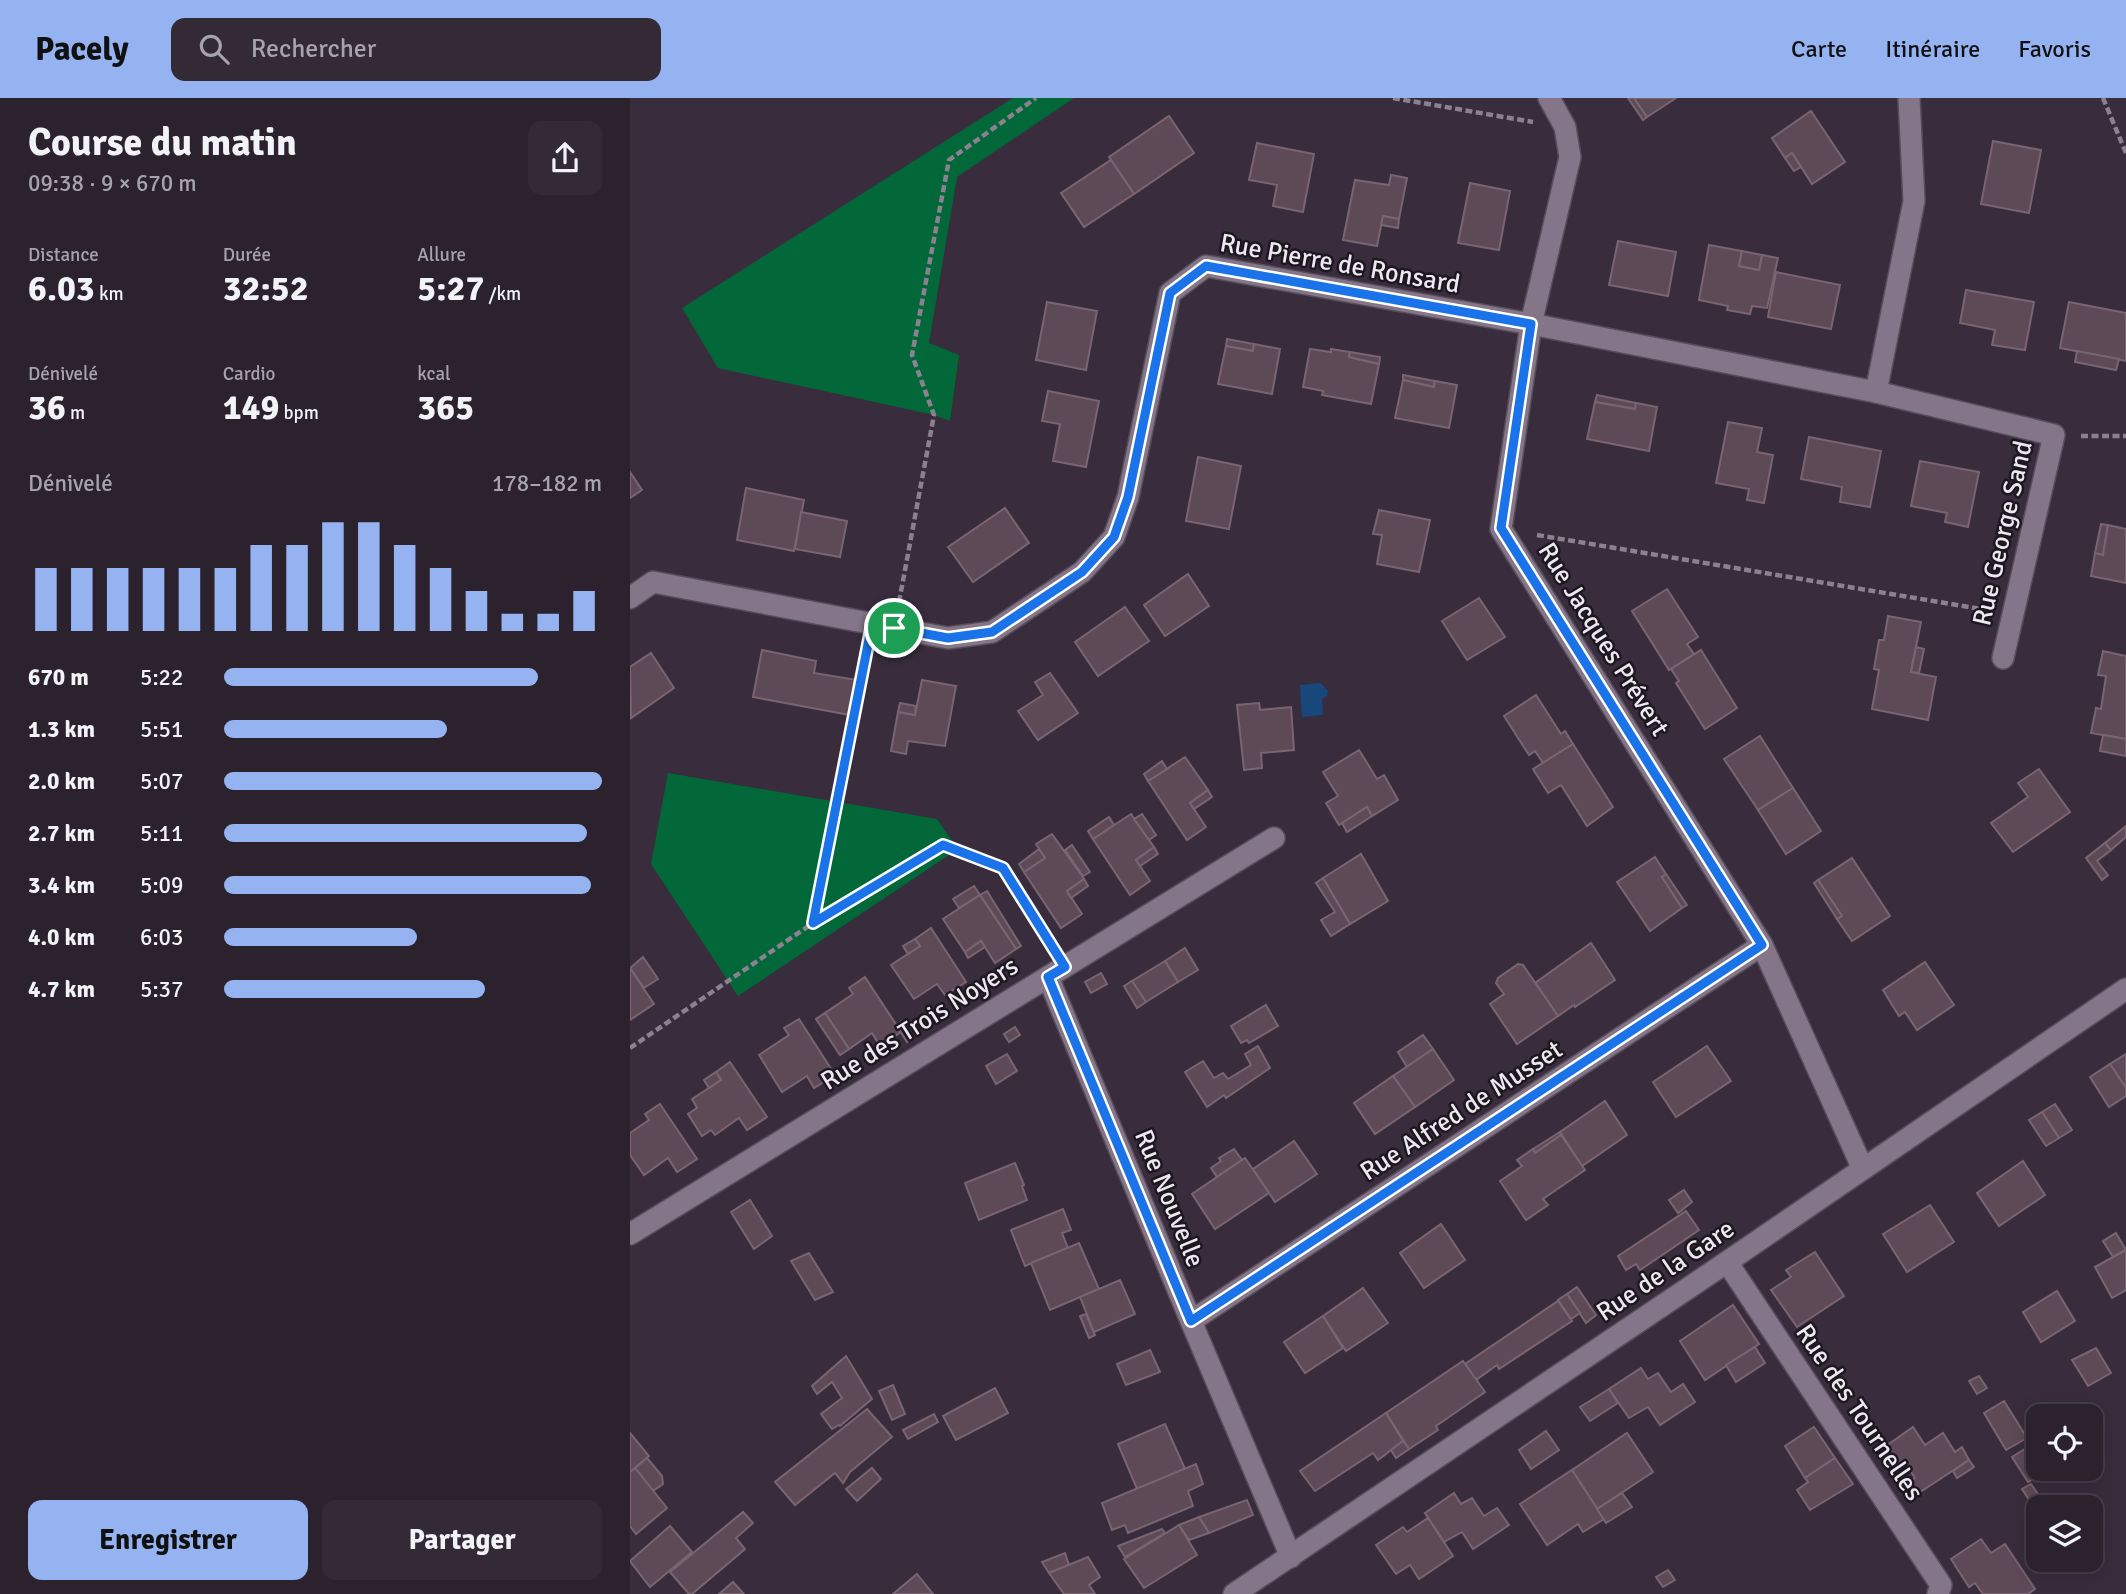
<!DOCTYPE html>
<html lang="fr">
<meta charset="utf-8">
<style>
:root{--surface:#2b222e;--page:#332a36;--text:#f1f3f6;--muted:#a6a4aa;--line:#473f4a;--accent:#95b2f1}
body{margin:0;font-family:Signika,sans-serif;background:var(--page);color:var(--text);height:100vh;display:flex;flex-direction:column;font-size:26px;white-space:nowrap}
*{box-sizing:border-box;margin:0}
p{font-size:23px;color:var(--muted)}
.icon{flex:none;width:38px;height:38px;fill:none;stroke:currentColor;stroke-width:2;stroke-linecap:round;stroke-linejoin:round}
.map{position:relative;flex:1;overflow:hidden}
.side{display:flex;flex-direction:column;background:var(--surface);width:630px}
.side>*{flex:none}
.buttons{position:absolute;left:1396px;top:1306px;display:grid;gap:14px}
.buttons a{display:grid;place-items:center;width:77px;height:77px;border-radius:14px;background:var(--surface);box-shadow:0 4px 18px #0003,0 0 0 2px var(--line);font-size:35px}
.pin{position:absolute;display:grid;place-items:center;width:60px;height:60px;color:#fff;margin:-30px;border:4px solid #fff;border-radius:50%;box-shadow:0 2px 7px #0007}
.round{display:grid;place-items:center;flex:none;width:74px;height:74px;border-radius:14px;background:var(--page)}
.headline{display:flex;align-items:center;justify-content:space-between;height:119px;padding:0 28px}
h1{font-size:38px;font-weight:700;line-height:52px}
.figures{display:grid;grid-template-columns:repeat(3,1fr);gap:10px;height:119px;padding:7px 28px}
.figures div{display:grid;align-content:center}
.figures b{font-size:35px;font-weight:700}
.figures small{font-size:19px;font-weight:400}
.figures p{font-size:19px}
.chart{height:196px;padding:14px 28px}
.chart p{display:flex;justify-content:space-between}
.chart svg{width:100%;height:126px;margin-top:7px;stroke:var(--accent);stroke-width:6}
.cta{display:flex;gap:14px;margin-top:auto;padding:14px 28px}
.cta a{flex:1;height:80px;border-radius:14px;background:var(--accent);color:#111;font-size:28px;font-weight:700;line-height:80px;text-align:center}
.cta a+a{background:var(--page);color:var(--text)}
ul{padding:0 28px;list-style:none;font-size:23px}
li{display:grid;grid-template-columns:112px 84px 1fr;align-items:center;height:52px}
li i{height:18px;border-radius:9px;background:var(--accent)}
header{display:flex;align-items:center;gap:42px;box-sizing:border-box;height:98px;padding:0 35px;background:var(--accent);color:#111}
header strong{font-size:33px}
nav{display:flex;gap:38px;margin-inline-start:auto;font-size:24px}
.search{width:490px;height:63px;background:var(--page);display:flex;align-items:center;gap:18px;box-sizing:border-box;padding:0 24px;border-radius:14px;color:var(--muted);font-size:26px}
main{display:flex;flex:1;min-height:0}
.map>svg:first-child{display:block}
.green{fill:#026739}
.water{fill:#17477b}
.building{fill:#5e4a56;stroke:#796471;stroke-width:2}
.lines{fill:none;stroke-linecap:round;stroke-linejoin:round}
.street-casing{stroke:#564c5a;stroke-width:24}
.path{stroke:#8b818f;stroke-width:4.5;stroke-dasharray:7 3.5;stroke-linecap:butt}
.street{stroke:#847688;stroke-width:21}
.route-casing{stroke:#fff;stroke-width:14}
.route{stroke:#1a73e8;stroke-width:9}
.labels{text-anchor:middle;stroke-width:5;stroke-linejoin:round;paint-order:stroke}
.street-label{font-size:26px;fill:#efe7f2;stroke:#1d181f}
</style>
<header>
<strong>Pacely</strong>
<div class="search"><svg class="icon" aria-label="search" viewBox="0 0 24 24"><circle cx="10" cy="10" r="6"/><path d="M15 15l6 6"/></svg>Rechercher</div>
<nav><a>Carte</a><a>Itinéraire</a><a>Favoris</a></nav>
</header>
<main>
<section class="side">
<div class="headline"><div><h1>Course du matin</h1><p>09:38 · 9 × 670 m</p></div><a class="round"><svg class="icon" aria-label="share" viewBox="0 0 24 24"><path d="M12 15V3M7 8l5-5 5 5M5 13v7h14v-7"/></svg></a></div>
<div class="figures">
<div><p>Distance</p><b>6.03<small> km</small></b></div>
<div><p>Durée</p><b>32:52</b></div>
<div><p>Allure</p><b>5:27<small> /km</small></b></div>
</div>
<div class="figures">
<div><p>Dénivelé</p><b>36<small> m</small></b></div>
<div><p>Cardio</p><b>149<small> bpm</small></b></div>
<div><p>kcal</p><b>365</b></div>
</div>
<div class="chart"><p><span>Dénivelé</span>178–182 m</p>
<svg viewBox="0 0 160 44" preserveAspectRatio="none"><path d="M5 44V22M15 44V22M25 44V22M35 44V22M45 44V22M55 44V22M65 44V14M75 44V14M85 44V6M95 44V6M105 44V14M115 44V22M125 44V30M135 44V38M145 44V38M155 44V30"/></svg>
</div>
<ul>
<li><b>670 m</b>5:22<i style="width:83%"></i></li>
<li><b>1.3 km</b>5:51<i style="width:59%"></i></li>
<li><b>2.0 km</b>5:07<i style="width:100%"></i></li>
<li><b>2.7 km</b>5:11<i style="width:96%"></i></li>
<li><b>3.4 km</b>5:09<i style="width:97%"></i></li>
<li><b>4.0 km</b>6:03<i style="width:51%"></i></li>
<li><b>4.7 km</b>5:37<i style="width:69%"></i></li>
</ul>
<div class="cta"><a>Enregistrer</a><a>Partager</a></div>
</section>
<div class="map">
<svg width="1496" height="1496" viewBox="0 0 1496 1496">
<rect width="100%" height="100%" fill="#392d3d"/>
<!-- green -->
<g class="green">
<path d="M383 0H444L327 79 299 245 329 257 320 323 304 317 88 270 52 210Z"/>
<path d="M38 675 307 721 328 751 108 898 21 766Z"/>
</g>
<!-- water -->
<path class="water" d="M691 585 698 593 697 598 692 601 693 617 672 619 670 587Z"/>
<!-- building -->
<g class="building">
<path d="M998 0H1004L1017 19 1013 22Z"/>
<path d="M1004 0H1046L1017 19Z"/>
<path d="M1181 13 1215 64 1182 86 1162 55 1155 60 1142 40Z"/>
<path d="M539 18 564 55 504 96 479 59Z"/>
<path d="M1363 43 1411 52 1399 115 1351 106Z"/>
<path d="M627 45 684 56 673 114 643 108 647 87 619 82Z"/>
<path d="M1162 55 1171 69 1164 73 1155 60Z"/>
<path d="M481 62 504 96 454 129 431 95Z"/>
<path d="M761 77 777 80 769 121 753 118 747 148 713 142 725 82 759 87Z"/>
<path d="M840 85 880 93 869 152 828 145Z"/>
<path d="M753 118 769 121 768 130 751 127Z"/>
<path d="M988 143 1046 154 1038 198 979 187Z"/>
<path d="M1079 147 1112 153 1109 168 1129 172 1132 157 1148 160 1137 210 1122 208 1120 216 1097 212 1098 208 1069 202Z"/>
<path d="M1112 153 1132 157 1129 172 1109 168Z"/>
<path d="M1146 174 1210 187 1201 231 1138 219Z"/>
<path d="M1336 192 1404 204 1395 252 1362 247 1365 232 1330 225Z"/>
<path d="M417 204 467 213 456 272 406 262Z"/>
<path d="M1439 204 1496 215V263L1430 250Z"/>
<path d="M597 241 624 246 623 253 596 248Z"/>
<path d="M624 246 650 251 642 296 588 286 596 248 623 253Z"/>
<path d="M680 251 701 254V251L720 254 719 259 749 266 741 306 692 297 693 293 673 289Z"/>
<path d="M1447 253 1489 261 1486 272 1445 264Z"/>
<path d="M720 254 750 259 749 266 719 259Z"/>
<path d="M773 277 805 283 804 289 773 282Z"/>
<path d="M773 282 804 289 805 283 827 287 819 330 765 320Z"/>
<path d="M418 293 469 303 456 369 423 363 430 326 412 323Z"/>
<path d="M967 297 1006 305 1005 311 965 304Z"/>
<path d="M965 304 1005 311 1006 305 1027 309 1019 353 957 341Z"/>
<path d="M1098 324 1132 330 1127 354 1143 357 1134 405 1117 402 1119 391 1086 385Z"/>
<path d="M1179 339 1251 353 1240 409 1210 404 1212 389 1171 381Z"/>
<path d="M568 359 611 368 599 431 556 423Z"/>
<path d="M1290 363 1349 374 1338 429 1315 424 1317 415 1281 408Z"/>
<path d="M0 374 12 392 0 400Z"/>
<path d="M116 390 174 402 164 453 107 442Z"/>
<path d="M375 410 399 445 343 484 318 449Z"/>
<path d="M749 412 800 422 789 474 747 466 752 437 743 436Z"/>
<path d="M171 414 217 423 210 459 165 451Z"/>
<path d="M1471 426 1478 427 1473 457 1465 455Z"/>
<path d="M1478 427 1496 431V485L1461 478 1465 455 1473 457Z"/>
<path d="M558 476 579 508 535 538 514 507Z"/>
<path d="M1037 491 1068 539 1057 546 1064 556 1039 572 1002 513Z"/>
<path d="M849 500 875 539 837 562 812 523Z"/>
<path d="M495 509 519 543 468 578 445 544Z"/>
<path d="M1258 518 1291 524 1281 574 1306 579 1298 622 1242 611 1249 572 1244 571 1249 542H1254Z"/>
<path d="M1286 549 1294 551 1289 575 1281 574Z"/>
<path d="M132 552 186 563 184 575 227 582 220 617 123 599Z"/>
<path d="M1071 552 1107 610 1075 631 1046 585 1049 583 1041 571Z"/>
<path d="M1473 553 1496 558V641L1461 635 1466 610 1471 611 1476 578 1468 577Z"/>
<path d="M21 555 44 590 1 620 0 569Z"/>
<path d="M420 575 448 615 408 642 388 613 413 597 405 584Z"/>
<path d="M292 582 326 588 315 648 278 643 276 656 261 653 268 614 285 617Z"/>
<path d="M906 597 931 636 935 633 943 646 913 665 905 653 899 657 874 618Z"/>
<path d="M270 605 286 608 285 617 268 614Z"/>
<path d="M629 605 630 612 661 609 664 652 631 655 632 670 614 672 607 607Z"/>
<path d="M1473 637 1496 641V658L1470 653Z"/>
<path d="M1130 638 1163 690 1128 712 1094 661Z"/>
<path d="M943 646 983 709 957 728 931 687 918 695 903 671Z"/>
<path d="M729 652 747 681 754 677 768 702 742 718 737 709 709 727 696 705 708 698 693 674Z"/>
<path d="M555 659 578 692 560 705 576 729 557 742 518 683Z"/>
<path d="M532 663 537 671 518 683 514 676Z"/>
<path d="M1409 671 1440 714 1383 754 1361 725 1398 699 1388 685Z"/>
<path d="M1163 690 1191 733 1156 756 1128 712Z"/>
<path d="M578 692 582 699 564 711 560 705Z"/>
<path d="M737 709 742 718 717 734 712 725Z"/>
<path d="M501 716 524 749 506 762 520 783 500 797 463 741Z"/>
<path d="M512 716 526 737 519 742 504 721Z"/>
<path d="M479 719 484 727 463 741 458 733Z"/>
<path d="M1496 728V739L1481 752 1475 745Z"/>
<path d="M422 736 454 781 437 793 452 816 431 830 394 774 415 760 406 746Z"/>
<path d="M1475 745 1481 752 1467 763 1478 777 1472 782 1456 760Z"/>
<path d="M442 747 460 774 453 778 435 752Z"/>
<path d="M524 749 528 756 510 768 506 762Z"/>
<path d="M409 751 415 760 394 774 389 766Z"/>
<path d="M731 756 758 803 720 826 693 780Z"/>
<path d="M1025 759 1036 776 1032 779 1052 810 1020 833 987 784Z"/>
<path d="M1222 760 1260 818 1222 843 1207 821 1212 818 1188 782Z"/>
<path d="M1036 776 1057 807 1052 810 1032 779Z"/>
<path d="M693 780 720 826 701 838 691 822 705 814 686 785Z"/>
<path d="M454 781 458 788 441 800 437 793Z"/>
<path d="M1188 782 1212 818 1207 821 1184 785Z"/>
<path d="M344 788 350 797 329 810 323 801Z"/>
<path d="M357 793 391 848 386 851 350 797Z"/>
<path d="M350 797 386 851 365 865 351 843 335 854 313 821Z"/>
<path d="M301 830 336 884 315 897 307 886 284 901 261 867 290 848 285 841Z"/>
<path d="M285 841 290 848 278 856 273 848Z"/>
<path d="M351 843 355 849 338 860 335 854Z"/>
<path d="M961 845 985 882 945 909 944 907 928 918 905 885Z"/>
<path d="M555 850 568 872 548 884 535 863Z"/>
<path d="M13 859 28 881 14 890 0 870Z"/>
<path d="M535 863 548 884 516 904 502 883Z"/>
<path d="M1295 864 1324 907 1287 932 1275 914 1269 918 1253 892Z"/>
<path d="M888 866 893 867 928 918 887 946 860 906 874 896 866 885 868 880Z"/>
<path d="M0 870 24 906 0 922Z"/>
<path d="M471 875 477 886 461 895 455 884Z"/>
<path d="M235 879 271 934 250 948 242 935 219 951 195 915 223 896 219 890Z"/>
<path d="M502 883 516 904 507 910 494 888Z"/>
<path d="M636 907 648 928 619 945 617 942 611 945 601 928Z"/>
<path d="M195 915 219 951 210 957 186 921Z"/>
<path d="M169 921 205 977 184 990 177 978 152 994 129 957 159 937 154 930Z"/>
<path d="M272 923 283 940 277 944 266 927Z"/>
<path d="M385 929 390 937 379 944 374 936Z"/>
<path d="M793 937 803 951 777 969 768 954Z"/>
<path d="M628 948 640 970 596 1000 594 997 577 1009 555 974 573 963 584 980 593 975 598 981 621 967 615 956Z"/>
<path d="M1077 948 1101 983 1046 1019 1023 984Z"/>
<path d="M803 951 824 982 785 1009 763 978Z"/>
<path d="M377 956 387 973 366 986 356 968Z"/>
<path d="M1496 956V990L1480 966Z"/>
<path d="M100 964 137 1019 117 1032 109 1020 85 1037 81 1032 72 1038 58 1016 67 1010 62 1001 91 982 86 974Z"/>
<path d="M1480 966 1496 990V998L1479 1009 1460 979Z"/>
<path d="M86 974 91 982 79 990 74 982Z"/>
<path d="M763 978 785 1009 745 1036 724 1005Z"/>
<path d="M975 1003 997 1037 952 1068 930 1034Z"/>
<path d="M30 1006 67 1061 47 1074 38 1060 14 1077 0 1057V1035L19 1022 15 1016Z"/>
<path d="M1425 1006 1442 1032 1429 1040 1412 1014Z"/>
<path d="M1412 1014 1429 1040 1416 1048 1399 1022Z"/>
<path d="M930 1034 931 1037 905 1055 903 1051Z"/>
<path d="M931 1037 955 1072 913 1101 918 1107 896 1122 870 1083 892 1068 887 1062 903 1051 905 1055Z"/>
<path d="M664 1043 687 1076 645 1104 623 1071Z"/>
<path d="M604 1051 612 1062 587 1079 581 1070 591 1063 589 1060Z"/>
<path d="M615 1060 639 1095 585 1131 562 1096Z"/>
<path d="M1393 1063 1415 1097 1369 1128 1347 1095Z"/>
<path d="M385 1065 394 1087 392 1088 397 1102 349 1122 335 1085Z"/>
<path d="M1054 1092 1062 1104 1048 1115 1039 1102Z"/>
<path d="M120 1102 142 1138 124 1151 101 1114Z"/>
<path d="M1300 1107 1324 1144 1277 1174 1253 1136Z"/>
<path d="M433 1111 441 1132 432 1135 438 1150 395 1168 381 1132Z"/>
<path d="M1056 1113 1069 1132 1010 1172 1006 1166 996 1172 988 1158Z"/>
<path d="M811 1126 835 1162 794 1190 770 1155Z"/>
<path d="M1486 1135 1496 1152 1483 1159 1473 1143Z"/>
<path d="M449 1145 469 1191 420 1212 401 1165Z"/>
<path d="M1496 1152V1192L1482 1200 1465 1169Z"/>
<path d="M1185 1154 1214 1198 1167 1229 1141 1192 1161 1179 1156 1172Z"/>
<path d="M179 1155 203 1194 185 1202 161 1163Z"/>
<path d="M490 1182 505 1216 464 1234 450 1199Z"/>
<path d="M947 1189 966 1217 956 1225 937 1196Z"/>
<path d="M733 1190 758 1225 716 1253 693 1218Z"/>
<path d="M1427 1193 1445 1223 1411 1244 1393 1214Z"/>
<path d="M937 1196 950 1215 941 1221 928 1202Z"/>
<path d="M928 1203 942 1223 869 1271 867 1267 846 1282 835 1266Z"/>
<path d="M1103 1207 1129 1246 1075 1282 1050 1243Z"/>
<path d="M456 1216 465 1237 459 1240 450 1218Z"/>
<path d="M693 1218 713 1250 675 1275 654 1244Z"/>
<path d="M1125 1249 1135 1265 1106 1284 1096 1267Z"/>
<path d="M1466 1250 1481 1275 1458 1288 1442 1262Z"/>
<path d="M520 1252 530 1274 496 1287 487 1266Z"/>
<path d="M216 1258 242 1301 210 1328 209 1327 202 1331 191 1316 212 1300 202 1284 187 1296 182 1288Z"/>
<path d="M833 1263 855 1294 806 1328 808 1332 779 1351 756 1315Z"/>
<path d="M1011 1270 1018 1281 1028 1275 1041 1294 1053 1286 1065 1304 1030 1327 1018 1309 999 1320 979 1291Z"/>
<path d="M1349 1278 1357 1290 1347 1296 1339 1283Z"/>
<path d="M263 1287 275 1316 262 1322 249 1293Z"/>
<path d="M365 1290 378 1315 326 1342 313 1318Z"/>
<path d="M979 1291 988 1305 960 1323 950 1309Z"/>
<path d="M1374 1303 1397 1340 1376 1352 1354 1315Z"/>
<path d="M237 1311 262 1339 220 1374 213 1385 205 1375 165 1407 145 1384Z"/>
<path d="M756 1315 773 1343 748 1362 743 1355 685 1393 670 1373Z"/>
<path d="M304 1316 308 1324 278 1341 273 1332Z"/>
<path d="M535 1326 555 1371 507 1391 488 1346Z"/>
<path d="M1184 1329 1205 1360 1175 1380 1155 1348Z"/>
<path d="M1283 1329 1295 1347 1313 1335 1325 1354 1332 1349 1339 1362 1284 1398 1276 1386 1285 1380 1273 1362 1261 1370 1249 1353Z"/>
<path d="M916 1333 929 1352 901 1371 889 1352Z"/>
<path d="M0 1335 19 1358 0 1374Z"/>
<path d="M997 1335 1023 1374 967 1411 942 1372Z"/>
<path d="M773 1343 779 1351 766 1360 761 1352Z"/>
<path d="M1401 1347 1409 1359V1370L1417 1372 1398 1384 1382 1359Z"/>
<path d="M17 1360 32 1378 33 1386 23 1393 5 1370Z"/>
<path d="M1205 1360 1223 1386 1180 1412 1167 1392 1178 1384 1175 1380Z"/>
<path d="M1339 1362 1344 1369 1327 1380 1323 1373Z"/>
<path d="M566 1366 573 1386 558 1393 563 1408 498 1435 495 1427 482 1432 472 1405Z"/>
<path d="M5 1370 37 1410 6 1436 0 1428V1374Z"/>
<path d="M242 1370 251 1381 227 1403 216 1391Z"/>
<path d="M942 1372 974 1421 953 1434 948 1426 917 1447 890 1406Z"/>
<path d="M1401 1386 1417 1409H1409V1417L1392 1391Z"/>
<path d="M824 1395 831 1406 842 1400 854 1418 867 1410 879 1427 843 1451 832 1434 814 1444 795 1415Z"/>
<path d="M992 1395 1002 1409 976 1425 967 1411Z"/>
<path d="M617 1402 623 1417 579 1435 569 1419Z"/>
<path d="M113 1414 123 1425 106 1440 115 1451 62 1496H59L40 1474Z"/>
<path d="M569 1419 579 1435 559 1442 549 1427Z"/>
<path d="M798 1420 823 1458 789 1481 780 1467 766 1476 746 1447 773 1429 777 1434Z"/>
<path d="M549 1427 567 1457 514 1490 494 1461Z"/>
<path d="M40 1428 62 1454 20 1489 0 1463Z"/>
<path d="M532 1431 535 1435 495 1459 488 1448Z"/>
<path d="M1351 1441 1361 1455 1375 1446 1405 1491 1398 1496H1353L1345 1485 1339 1489 1321 1461Z"/>
<path d="M435 1455 439 1467 419 1475 412 1464Z"/>
<path d="M458 1459 470 1479 459 1487 465 1496H434L419 1475Z"/>
<path d="M1437 1461H1452L1456 1468 1446 1474Z"/>
<path d="M1038 1472 1045 1482 1033 1489 1026 1479Z"/>
<path d="M287 1476 303 1496H263Z"/>
<path d="M103 1484 114 1496H89Z"/>
</g>
<g class="lines">
<defs>
<g id="street">
<path d="M919 0 935 29 940 59 901 226 871 431 1132 847 1233 1071"/>
<path d="M1246 294 1284 103 1279 0"/>
<path d="M0 500 23 484 318 540 362 534 452 474 484 439 498 399 540 195 576 168 901 226 1246 294 1424 337 1373 560"/>
<path d="M418 879 561 1223 661 1459"/>
<path d="M0 1136 644 740"/>
<path d="M1097 1164 1311 1487 1308 1496"/>
<path d="M561 1223 1132 847"/>
<path d="M604 1496 1097 1164 1496 891"/>
</g>
</defs>
<!-- street casing -->
<use href="#street" class="street-casing"/>
<!-- path -->
<g class="path">
<path d="M763 0 903 24"/>
<path d="M1473 0 1496 55"/>
<path d="M1451 338H1496"/>
<path d="M907 437 1357 512"/>
<path d="M269 504 304 317 282 257 319 62 406 0"/>
<path d="M184 824 314 747 373 770 422 847"/>
<path d="M0 950 183 825 237 551"/>
</g>
<!-- street -->
<use href="#street" class="street"/>
</g>
<g class="lines">
<defs>
<path id="route" d="M576 168 901 226 871 430 1132 847 561 1223 418 879 435 869 373 770 313 747 183 825 242 526 318 540 362 534 452 474 484 439 498 399 540 195Z"/>
</defs>
<!-- route casing -->
<use href="#route" class="route-casing"/>
<!-- route -->
<use href="#route" class="route"/>
</g>
<g class="labels">
<!-- street labels -->
<g class="street-label">
<text transform="translate(710 165) rotate(10)" y="9">Rue Pierre de Ronsard</text>
<text transform="translate(1372 435) rotate(-77)" y="9">Rue George Sand</text>
<text transform="translate(974 541) rotate(58)" y="9">Rue Jacques Prévert</text>
<text transform="translate(289 925) rotate(-32)" y="9">Rue des Trois Noyers</text>
<text transform="translate(831 1012) rotate(-33)" y="9">Rue Alfred de Musset</text>
<text transform="translate(540 1100) rotate(68)" y="9">Rue Nouvelle</text>
<text transform="translate(1035 1172) rotate(-34)" y="9">Rue de la Gare</text>
<text transform="translate(1230 1314) rotate(56)" y="9">Rue des Tournelles</text>
</g>
</g>
</svg>
<div class="buttons">
<a><svg class="icon" aria-label="locate" viewBox="0 0 24 24"><circle cx="12" cy="12" r="6"/><path d="M12 2v4M12 18v4M2 12h4M18 12h4"/></svg></a>
<a><svg class="icon" aria-label="layers" viewBox="0 0 24 24"><path d="M12 4l9 5-9 5-9-5zM3 14l9 5 9-5"/></svg></a>
</div>
<div class="pin" style="left:264px;top:530px;background:#1e9e55"><svg class="icon" aria-label="arrive" viewBox="0 0 24 24"><path d="M6 21V4h12l-3 4 3 4H6"/></svg></div>
</div>
</main>
